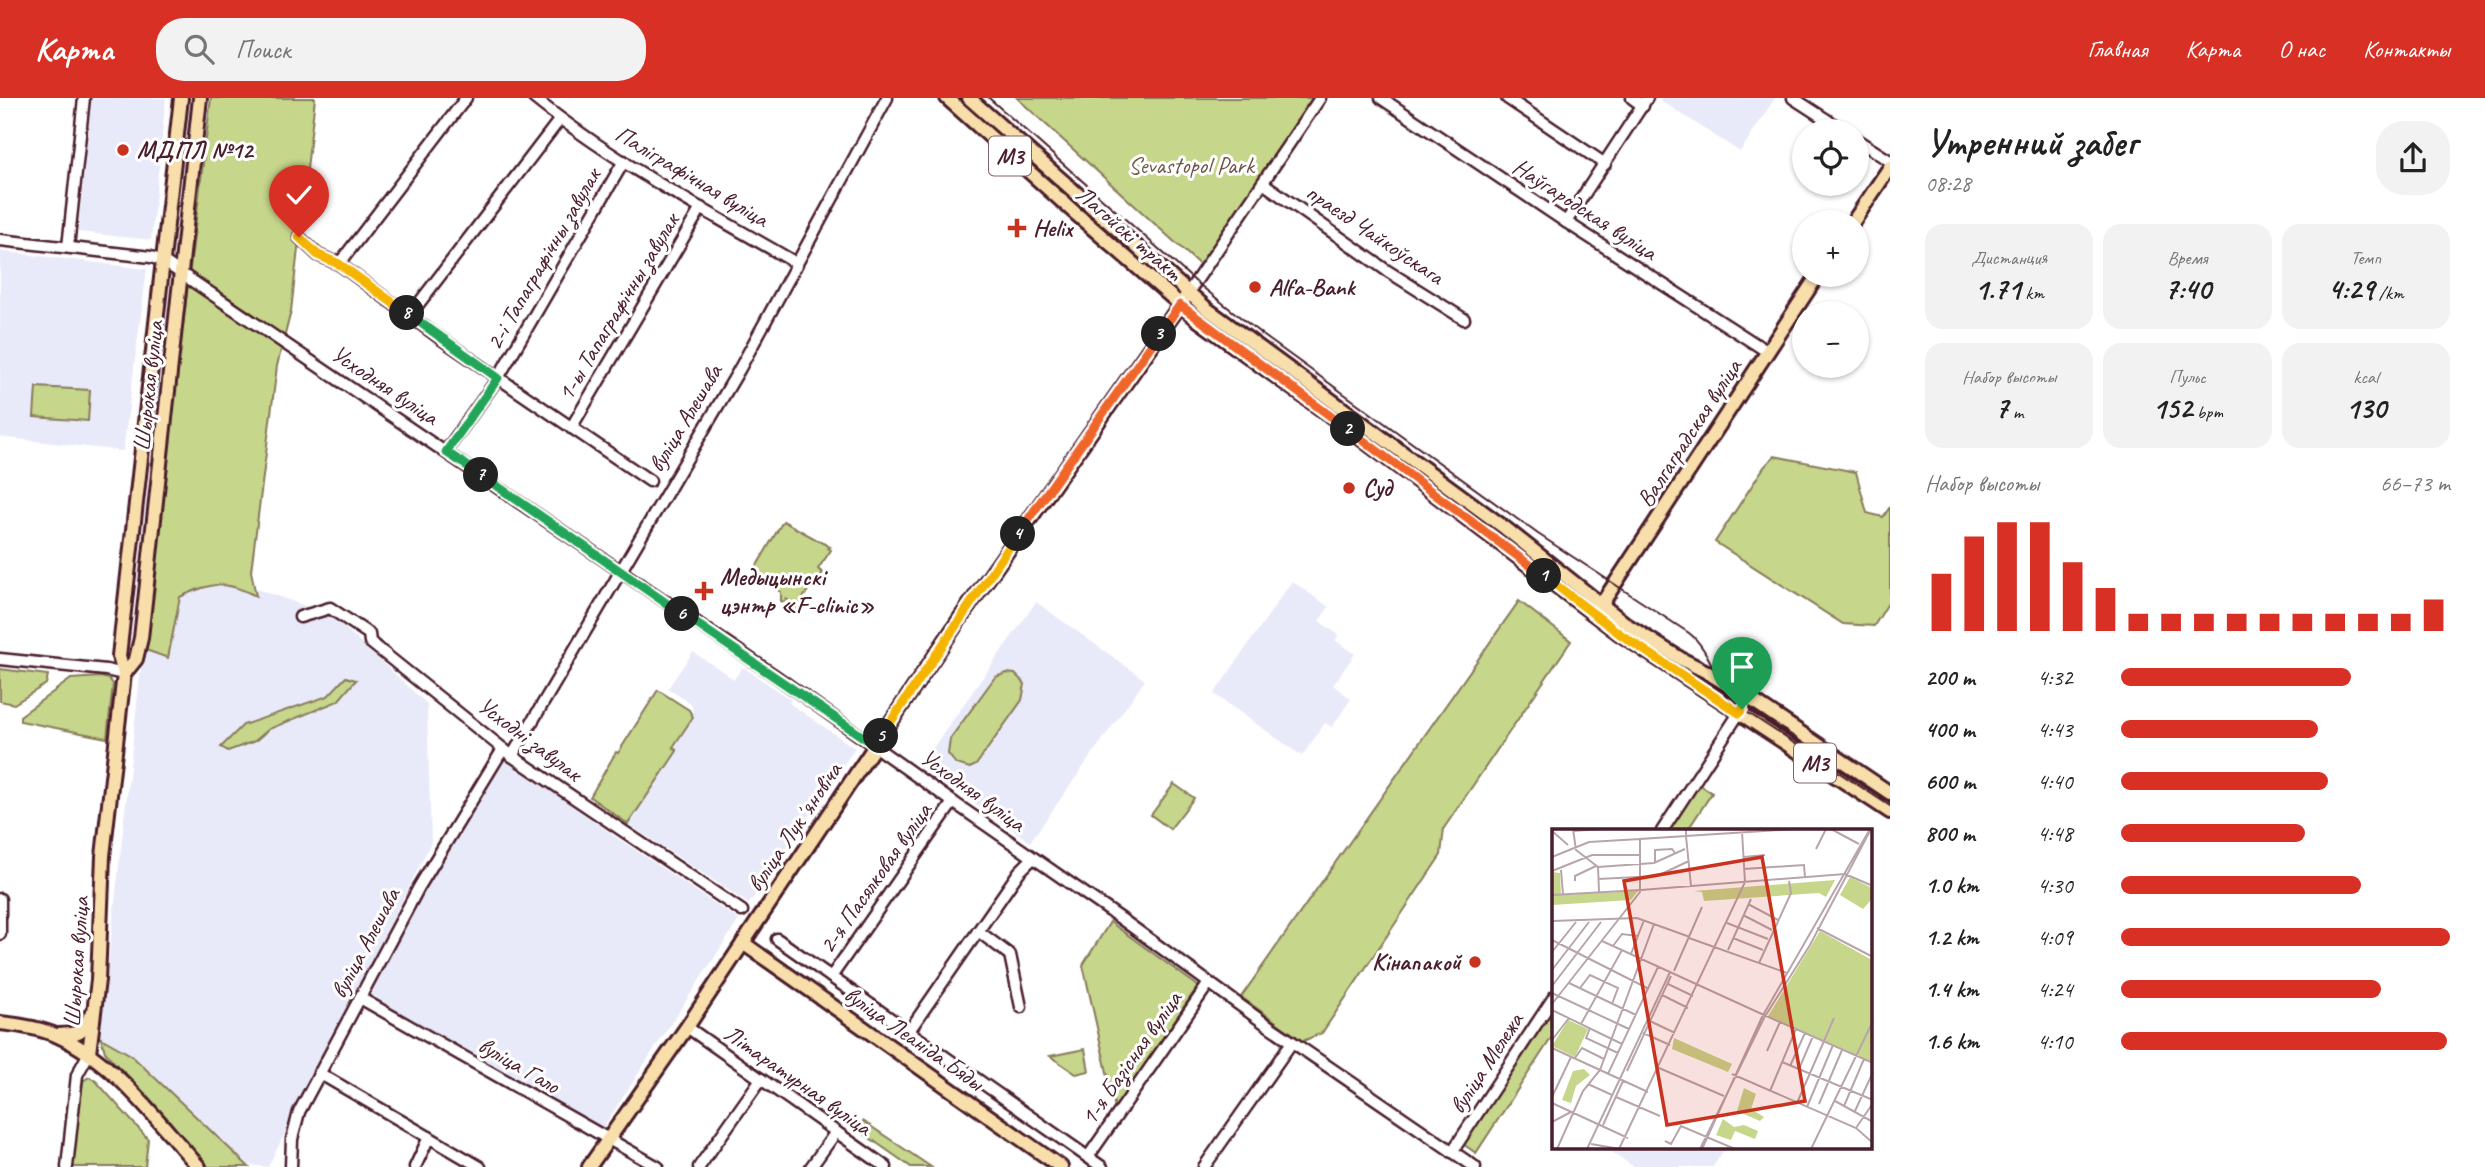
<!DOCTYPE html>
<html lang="ru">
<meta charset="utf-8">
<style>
:root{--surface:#fff;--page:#f2f2f2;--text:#222;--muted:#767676;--accent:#d93025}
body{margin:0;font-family:Caveat,sans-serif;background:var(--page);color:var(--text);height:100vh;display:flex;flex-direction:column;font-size:26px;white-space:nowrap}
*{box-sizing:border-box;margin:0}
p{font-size:23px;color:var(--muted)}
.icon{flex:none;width:38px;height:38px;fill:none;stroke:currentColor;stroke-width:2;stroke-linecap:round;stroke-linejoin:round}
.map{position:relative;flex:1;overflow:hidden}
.sheet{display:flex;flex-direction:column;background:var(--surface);width:595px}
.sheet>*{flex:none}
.tools{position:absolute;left:1792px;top:21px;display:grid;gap:14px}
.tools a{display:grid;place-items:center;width:77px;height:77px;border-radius:50%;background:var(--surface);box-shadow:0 2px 5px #0004;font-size:35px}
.pin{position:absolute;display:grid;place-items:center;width:60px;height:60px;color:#fff;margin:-72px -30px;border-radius:50% 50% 50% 0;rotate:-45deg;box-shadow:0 0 7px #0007}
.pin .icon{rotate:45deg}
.km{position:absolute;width:35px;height:35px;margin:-18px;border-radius:50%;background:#222;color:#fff;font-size:19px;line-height:35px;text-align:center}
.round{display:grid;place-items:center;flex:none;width:74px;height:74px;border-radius:28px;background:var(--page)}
.summary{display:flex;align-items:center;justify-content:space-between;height:119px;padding:0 35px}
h1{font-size:38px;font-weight:800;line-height:52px}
.figures{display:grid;grid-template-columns:repeat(3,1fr);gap:10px;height:119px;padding:7px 35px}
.figures div{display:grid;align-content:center;border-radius:18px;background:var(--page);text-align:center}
.figures b{font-size:30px;font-weight:800}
.figures small{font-size:19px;font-weight:400}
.figures p{font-size:19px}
.chart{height:196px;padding:14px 35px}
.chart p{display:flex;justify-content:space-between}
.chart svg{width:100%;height:126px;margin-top:7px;stroke:var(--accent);stroke-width:6}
ul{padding:0 35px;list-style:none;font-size:23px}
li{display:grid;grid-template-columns:112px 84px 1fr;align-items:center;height:52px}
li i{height:18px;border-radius:9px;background:var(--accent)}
header{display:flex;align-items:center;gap:42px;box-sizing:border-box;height:98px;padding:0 35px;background:var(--accent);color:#fff}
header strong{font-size:33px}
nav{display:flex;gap:38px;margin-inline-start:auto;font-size:24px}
.search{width:490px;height:63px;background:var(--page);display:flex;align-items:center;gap:18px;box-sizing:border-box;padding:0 24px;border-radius:28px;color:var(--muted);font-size:26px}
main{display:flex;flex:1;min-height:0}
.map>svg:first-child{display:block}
.built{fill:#e9eaf9}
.green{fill:#c6d68b;stroke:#887a5b;stroke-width:2}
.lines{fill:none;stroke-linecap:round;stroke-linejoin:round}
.minor-casing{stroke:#4a1f2b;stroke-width:15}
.major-casing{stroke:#4a1f2b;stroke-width:18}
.minor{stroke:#fff;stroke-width:10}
.major{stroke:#f8deab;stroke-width:12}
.tram{stroke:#4a1f2b;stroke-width:2}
.split-1-casing{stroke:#fff;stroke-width:14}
.split-2-casing{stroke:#fff;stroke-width:14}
.split-3-casing{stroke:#fff;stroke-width:14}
.split-4-casing{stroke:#fff;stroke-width:14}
.split-5-casing{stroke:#fff;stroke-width:14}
.split-6-casing{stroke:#fff;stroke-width:14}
.split-7-casing{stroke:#fff;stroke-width:14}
.split-8-casing{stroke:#fff;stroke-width:14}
.split-9-casing{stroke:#fff;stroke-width:14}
.split-1{stroke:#f5b400;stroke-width:9}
.split-2{stroke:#f0652b;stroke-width:9}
.split-3{stroke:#f0652b;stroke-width:9}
.split-4{stroke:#f0652b;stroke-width:9}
.split-5{stroke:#f5b400;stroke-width:9}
.split-6{stroke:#22a559;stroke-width:9}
.split-7{stroke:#22a559;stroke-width:9}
.split-8{stroke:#22a559;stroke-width:9}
.split-9{stroke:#f5b400;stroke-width:9}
.poi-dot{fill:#c8321e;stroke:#fff;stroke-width:2.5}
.labels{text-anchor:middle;stroke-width:6;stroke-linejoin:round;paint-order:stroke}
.shield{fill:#fff;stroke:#80626b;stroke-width:2}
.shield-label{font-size:23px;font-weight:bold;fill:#4a1f2b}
.poi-label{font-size:24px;font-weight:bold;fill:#4a1f2b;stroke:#fff;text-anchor:start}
.park-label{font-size:24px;fill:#6f5648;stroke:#fff}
.street-label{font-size:24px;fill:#4a1f2b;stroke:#fff}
.inset-road{fill:none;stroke:#b7a5aa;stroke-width:2}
.view{fill:#c8321e;fill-opacity:0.15;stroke:#c8321e;stroke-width:3.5}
.inset-edge{fill:none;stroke:#4a1f2b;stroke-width:3.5}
</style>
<header>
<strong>Карта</strong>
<div class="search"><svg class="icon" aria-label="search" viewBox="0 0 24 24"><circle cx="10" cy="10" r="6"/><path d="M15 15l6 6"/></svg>Поиск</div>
<nav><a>Главная</a><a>Карта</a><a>О нас</a><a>Контакты</a></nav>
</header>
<main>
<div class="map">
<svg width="1890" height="1069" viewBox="0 0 1890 1069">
<rect width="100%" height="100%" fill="#fff"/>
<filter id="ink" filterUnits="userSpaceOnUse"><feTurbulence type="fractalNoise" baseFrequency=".0143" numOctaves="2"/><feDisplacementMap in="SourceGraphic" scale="14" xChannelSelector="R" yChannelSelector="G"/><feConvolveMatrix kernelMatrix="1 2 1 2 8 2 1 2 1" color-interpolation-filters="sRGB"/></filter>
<g filter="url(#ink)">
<!-- built -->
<g class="built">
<path d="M92 0H166L151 142 78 134Z"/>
<path d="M1661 0H1775L1740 54 1660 2Z"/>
<path d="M0 153 147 171 123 353 0 339Z"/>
<path d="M1292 483 1329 509 1319 523 1339 537 1335 542 1355 556 1333 587 1351 601 1332 629 1325 625 1302 658 1214 596Z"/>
<path d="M207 486 249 488 331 517 427 606 431 745 268 1069 247 1067 131 957 100 939 143 551 168 560 179 499Z"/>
<path d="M1036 504 1145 582 1030 744 921 667Z"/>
<path d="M693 554 734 581 743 569 791 602 789 605 855 650 749 806 628 726 677 654 672 650 693 619 692 607 668 590Z"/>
<path d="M505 660 616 739 739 822 602 1031 369 898 425 790Z"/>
<path d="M1606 1050H1725L1713 1069H1634Z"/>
</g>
<!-- green -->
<g class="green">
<path d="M211 0H315L291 213 277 268 251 473 256 498C223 482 213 484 180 499L168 560 143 551Z"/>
<path d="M1017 0H1320L1203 170Z"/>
<path d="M36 289 90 292 88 323 34 319Z"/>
<path d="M1774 358 1856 374 1867 415 1883 419 1890 409V502L1874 528 1843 526 1715 444 1764 369Z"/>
<path d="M783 423 830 449 828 450 831 452 818 471 823 475 818 482 815 481 800 505V510L797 512 796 508 786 501 784 504 781 503V494L752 476Z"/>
<path d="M1519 503 1571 543 1444 730 1441 757 1322 935 1303 943 1241 899Z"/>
<path d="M0 571 48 577 46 586 14 606 0 603Z"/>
<path d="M1007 575 1015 576 1025 586 1022 602 976 667 970 670 956 666 948 656 950 641 995 579Z"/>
<path d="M100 579 109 581 113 586 107 640 20 623V618L71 581Z"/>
<path d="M346 579 356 582 338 603 269 631 255 643 228 653 221 649 243 627 328 598Z"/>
<path d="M658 592 689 612 693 619 673 649 677 653 628 726 590 699 616 654 618 655Z"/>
<path d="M1174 686 1194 700 1170 731 1151 717Z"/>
<path d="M1699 686 1712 695 1687 733H1668Z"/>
<path d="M1110 824 1198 888 1115 1010 1083 867Z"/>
<path d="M1554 907V936L1476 1055 1463 1046Z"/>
<path d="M101 940 131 957 249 1069H208L105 954Z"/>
<path d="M1085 951 1089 973 1076 976 1050 958Z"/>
<path d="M89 979 96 983 148 1041 145 1069H72L83 983Z"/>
<path d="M863 1023 931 1069H911L857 1031Z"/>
</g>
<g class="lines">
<defs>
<g id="minor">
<path d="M534 0C614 65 707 113 796 165"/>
<path d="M1381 0 1566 124 1768 254"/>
<path d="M1507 0 1605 66"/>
<path d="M1632 0 1643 8"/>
<path d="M1793 0 1844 33"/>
<path d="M1857 42 1890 63"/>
<path d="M1263 85 1386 172 1464 221"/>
<path d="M1566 124 1647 0"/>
<path d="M299 139 318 157 339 166 437 238 650 383"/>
<path d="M0 142 151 159 163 163 777 579 953 704 1120 820 1263 924 1475 1069"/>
<path d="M68 149 84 0"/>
<path d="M339 166 466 0"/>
<path d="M1188 195 1320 0"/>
<path d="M410 217 560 21"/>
<path d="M571 330 701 110"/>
<path d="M446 353 498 280 624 63"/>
<path d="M300 519 330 510 369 536 370 544 512 658 742 813"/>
<path d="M0 561 106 572 124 576"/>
<path d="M512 658 739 272 887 0"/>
<path d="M1662 733 1749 600"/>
<path d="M0 801V836"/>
<path d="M978 833 1010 857 1021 909"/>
<path d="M777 841 1102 1069"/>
<path d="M831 879 953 704"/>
<path d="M360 900 658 1069"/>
<path d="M687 929 886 1069"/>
<path d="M909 933 1019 774 1033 760"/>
<path d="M319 975 480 1069"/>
<path d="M1452 1054 1554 899"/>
<path d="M1088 1059 1209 885"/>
<path d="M67 1069 77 977 89 955"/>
<path d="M291 1069 292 1041 299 1014 419 789 503 651"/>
<path d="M415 1069 429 1039"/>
<path d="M699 1069 761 981"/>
<path d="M811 1069 836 1034"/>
<path d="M1204 1069 1292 944"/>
</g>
<g id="major">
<path d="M947 0 1074 114 1198 222 1339 324 1620 536 1890 714"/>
<path d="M969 0 1207 211 1505 430 1627 527 1681 561 1705 573 1749 600 1890 695"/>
<path d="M1853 124 1890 69"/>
<path d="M1597 513 1818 177"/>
<path d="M124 576 136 561 141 540 200 0"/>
<path d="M743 845 1061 1069"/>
<path d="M0 925C20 927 40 930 58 938 116 964 157 1023 199 1069"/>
<path d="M57 937C78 936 83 936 91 916"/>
<path d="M89 955 98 882 103 758 124 576 119 558 181 0"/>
<path d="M589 1069 687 929 959 522 1185 200"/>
</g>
</defs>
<!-- minor casing -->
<use href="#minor" class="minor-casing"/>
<!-- major casing -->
<use href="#major" class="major-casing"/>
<!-- minor -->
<use href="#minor" class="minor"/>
<!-- major -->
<use href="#major" class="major"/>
<!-- tram -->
<path class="tram" d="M989 0 1196 184 1264 238 1538 436 1689 535C1710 551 1717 587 1736 607L1890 708"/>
</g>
</g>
<g class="lines" filter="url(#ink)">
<defs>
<path id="split-1" d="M1544 478 1620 536 1739 615 1742 611"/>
<path id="split-2" d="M1348 331 1544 478"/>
<path id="split-3" d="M1159 236 1180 207 1348 331"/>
<path id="split-4" d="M1018 436 1159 236"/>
<path id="split-5" d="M881 638 1018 436"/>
<path id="split-6" d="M682 516 875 647 881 638"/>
<path id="split-7" d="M481 377 682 516"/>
<path id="split-8" d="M407 215 498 280 446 354 481 377"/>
<path id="split-9" d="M299 139 318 157 339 166 407 215"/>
</defs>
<!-- split-1 casing -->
<use href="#split-1" class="split-1-casing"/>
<!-- split-2 casing -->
<use href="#split-2" class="split-2-casing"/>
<!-- split-3 casing -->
<use href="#split-3" class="split-3-casing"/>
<!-- split-4 casing -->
<use href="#split-4" class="split-4-casing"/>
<!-- split-5 casing -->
<use href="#split-5" class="split-5-casing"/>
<!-- split-6 casing -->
<use href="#split-6" class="split-6-casing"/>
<!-- split-7 casing -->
<use href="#split-7" class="split-7-casing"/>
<!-- split-8 casing -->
<use href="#split-8" class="split-8-casing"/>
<!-- split-9 casing -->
<use href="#split-9" class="split-9-casing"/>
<!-- split-1 -->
<use href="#split-1" class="split-1"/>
<!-- split-2 -->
<use href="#split-2" class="split-2"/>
<!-- split-3 -->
<use href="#split-3" class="split-3"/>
<!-- split-4 -->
<use href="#split-4" class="split-4"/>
<!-- split-5 -->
<use href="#split-5" class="split-5"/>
<!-- split-6 -->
<use href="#split-6" class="split-6"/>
<!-- split-7 -->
<use href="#split-7" class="split-7"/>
<!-- split-8 -->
<use href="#split-8" class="split-8"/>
<!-- split-9 -->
<use href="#split-9" class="split-9"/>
</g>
<!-- markers -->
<g class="poi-dot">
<circle cx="123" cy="52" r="7"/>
<path d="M1013.5 119.5h7v7h7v7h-7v7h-7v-7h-7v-7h7z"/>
<circle cx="1255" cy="189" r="7"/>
<circle cx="1349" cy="390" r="7"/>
<path d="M700.5 482.5h7v7h7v7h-7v7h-7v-7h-7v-7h7z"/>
<circle cx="1475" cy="864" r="7"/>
</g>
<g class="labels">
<!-- shield labels -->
<g class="shield">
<rect x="989" y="38.5" width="42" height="39" rx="5"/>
<rect x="1794" y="645.5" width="42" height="39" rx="5"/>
</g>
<g class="shield-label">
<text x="1010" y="66">М3</text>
<text x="1815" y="673">М3</text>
</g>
<!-- poi labels -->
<g class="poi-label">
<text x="137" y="60">МДПЛ №12</text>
<text x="1033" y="138">Helix</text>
<text x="1269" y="197">Alfa-Bank</text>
<text x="1363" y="398">Суд</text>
<text x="720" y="487">Медыцынскі<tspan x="720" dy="28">цэнтр «F-clinic»</tspan></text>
<text x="1461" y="872" text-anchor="end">Кінапакой</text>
</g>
<!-- park labels -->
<g class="park-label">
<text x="1191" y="75">Sevastopol Park</text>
</g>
<!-- street labels -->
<g class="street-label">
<text transform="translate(692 78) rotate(31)" y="8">Паліграфічная вуліца</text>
<text transform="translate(1585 111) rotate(33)" y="8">Наўгародская вуліца</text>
<text transform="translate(1129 135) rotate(41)" y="8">Лагойскі тракт</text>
<text transform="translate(1375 136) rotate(34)" y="8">праезд Чайкоўскага</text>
<text transform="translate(543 161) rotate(-60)" y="8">2-і Тапаграфічны завулак</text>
<text transform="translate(618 209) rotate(-59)" y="8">1-ы Тапаграфічны завулак</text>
<text transform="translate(385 287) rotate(34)" y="8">Усходняя вуліца</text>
<text transform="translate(148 288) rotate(-84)" y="8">Шырокая вуліца</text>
<text transform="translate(685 320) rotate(-59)" y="8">вуліца Алешава</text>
<text transform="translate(1689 335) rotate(-57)" y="8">Валгаградская вуліца</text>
<text transform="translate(530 641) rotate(37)" y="8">Усходні завулак</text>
<text transform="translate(973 692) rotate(36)" y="8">Усходняя вуліца</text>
<text transform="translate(794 729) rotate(-56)" y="8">вуліца Лукʼяновіча</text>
<text transform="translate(875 780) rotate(-55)" y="8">2-я Пасялковая вуліца</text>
<text transform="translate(365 845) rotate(-62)" y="8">вуліца Алешава</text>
<text transform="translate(76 864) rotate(-86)" y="8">Шырокая вуліца</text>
<text transform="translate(914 940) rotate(35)" y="8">вуліца Леаніда Бяды</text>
<text transform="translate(1131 960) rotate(-55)" y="8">1-я Базісная вуліца</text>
<text transform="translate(1486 965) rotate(-57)" y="8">вуліца Мележа</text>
<text transform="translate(519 967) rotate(30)" y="8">вуліца Гало</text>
<text transform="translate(798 982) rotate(35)" y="8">Літаратурная вуліца</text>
</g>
</g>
<!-- overview -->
<g transform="translate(1552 731)">
<rect width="320" height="320" fill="#fff"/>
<path d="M0 43 8 44 9 66 86 62 79 71 0 76ZM298 48 320 59V70L311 80 288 66ZM283 51 274 68 267 64 152 72 150 63 142 62ZM268 102 320 131V233L216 187ZM16 191 36 200 23 228 0 217ZM122 209 180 235 176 243 120 220ZM32 240 38 246 24 257 19 274 10 271 21 242ZM192 259 204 265 199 280 212 288 208 292 185 282ZM171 290 182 298 192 296 206 302 203 310 183 302 179 311 164 306Z" fill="#c6d68b"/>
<path class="inset-road" d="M21 0 24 21 46 38 47 63M279 0 307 15M0 2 16 16M21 2 51 0M264 20 274 0M0 28 37 13 88 10M192 28 213 26M103 33V21L120 20 123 24M46 38 102 34 133 20M192 40 252 36 253 48M9 41 11 65M0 42 40 26H87M293 45 321 57M46 50 105 47 137 32M23 52V47L44 37M139 57 134 7 244 0M89 61 293 45M0 66 89 61M196 75 226 91M191 86 220 101M0 92 85 89 138 108M175 94 216 110M265 99 321 128M137 109 235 144M181 109 211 121M0 111 95 159M50 112 212 186M61 117 70 105 86 107M176 121 199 70M0 123 24 93M79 125 92 91M207 134 239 64 237 52M0 141 37 93M122 142 150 78M17 154 84 186M116 155 141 167M0 157 49 93M28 159 38 146 66 159 60 175M0 164 77 200M110 166 136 179M0 175 88 63V10L134 7V0M0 181 70 215M212 186 321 234M98 192 123 204M29 195 70 121M38 199 34 209 66 224M91 204 118 216M0 211 17 189M0 219 96 263M215 222 228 193M23 229 30 219 52 230M230 233 321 271M238 237 253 204M107 239 172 267M247 240 261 207M75 242 119 147M56 245 106 138M180 245 304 299 321 314M36 255 60 266M218 262 244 200M0 268 19 228M64 268 108 287M283 272 321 293M0 274 76 309M245 274 282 189M267 275 290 221M292 277 312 230M255 278 281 216M303 282 321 243M0 293 19 283M51 296 71 252M304 299 321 274M113 312 119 315 129 297 183 320M39 315 68 320M5 320 31 262 48 241 102 95M35 320 118 143M67 320 193 53 190 3M148 320 212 189 258 116 319 0M150 320 210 188 318 0M259 320 321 192"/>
<path class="view" d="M210 28 253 272 115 296 72 52Z"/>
<rect width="320" height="320" class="inset-edge"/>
</g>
</svg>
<div class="tools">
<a><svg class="icon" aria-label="locate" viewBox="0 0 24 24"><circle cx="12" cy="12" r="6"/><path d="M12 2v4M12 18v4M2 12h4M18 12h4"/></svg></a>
<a>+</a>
<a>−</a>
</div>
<div class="pin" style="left:1742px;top:611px;background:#1e9e55"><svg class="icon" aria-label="arrive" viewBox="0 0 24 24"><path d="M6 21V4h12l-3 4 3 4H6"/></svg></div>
<div class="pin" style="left:299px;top:139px;background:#d93025"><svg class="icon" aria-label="check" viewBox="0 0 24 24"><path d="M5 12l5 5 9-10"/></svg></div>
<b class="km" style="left:1544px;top:478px">1</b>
<b class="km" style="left:1348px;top:331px">2</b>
<b class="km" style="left:1159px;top:236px">3</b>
<b class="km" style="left:1018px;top:436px">4</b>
<b class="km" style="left:881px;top:638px">5</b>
<b class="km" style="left:682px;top:516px">6</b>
<b class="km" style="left:481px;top:377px">7</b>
<b class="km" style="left:407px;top:215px">8</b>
</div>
<section class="sheet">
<div class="summary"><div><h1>Утренний забег</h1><p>08:28</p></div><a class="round"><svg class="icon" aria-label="share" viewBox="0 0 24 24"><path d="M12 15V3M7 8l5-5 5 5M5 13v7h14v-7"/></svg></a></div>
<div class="figures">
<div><p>Дистанция</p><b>1.71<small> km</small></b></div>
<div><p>Время</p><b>7:40</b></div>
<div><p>Темп</p><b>4:29<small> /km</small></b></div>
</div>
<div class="figures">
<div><p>Набор высоты</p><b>7<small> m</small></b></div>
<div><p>Пульс</p><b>152<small> bpm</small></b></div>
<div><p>kcal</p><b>130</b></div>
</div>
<div class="chart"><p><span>Набор высоты</span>66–73 m</p>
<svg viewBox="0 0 160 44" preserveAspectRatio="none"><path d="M5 44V24M15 44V11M25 44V6M35 44V6M45 44V20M55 44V29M65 44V38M75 44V38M85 44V38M95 44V38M105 44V38M115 44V38M125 44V38M135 44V38M145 44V38M155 44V33"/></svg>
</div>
<ul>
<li><b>200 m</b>4:32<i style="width:70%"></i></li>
<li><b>400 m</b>4:43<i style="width:60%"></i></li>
<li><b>600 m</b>4:40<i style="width:63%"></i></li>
<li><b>800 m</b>4:48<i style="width:56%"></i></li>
<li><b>1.0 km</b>4:30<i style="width:73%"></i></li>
<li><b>1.2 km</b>4:09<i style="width:100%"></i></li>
<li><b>1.4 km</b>4:24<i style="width:79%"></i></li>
<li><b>1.6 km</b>4:10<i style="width:99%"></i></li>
</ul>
</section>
</main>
